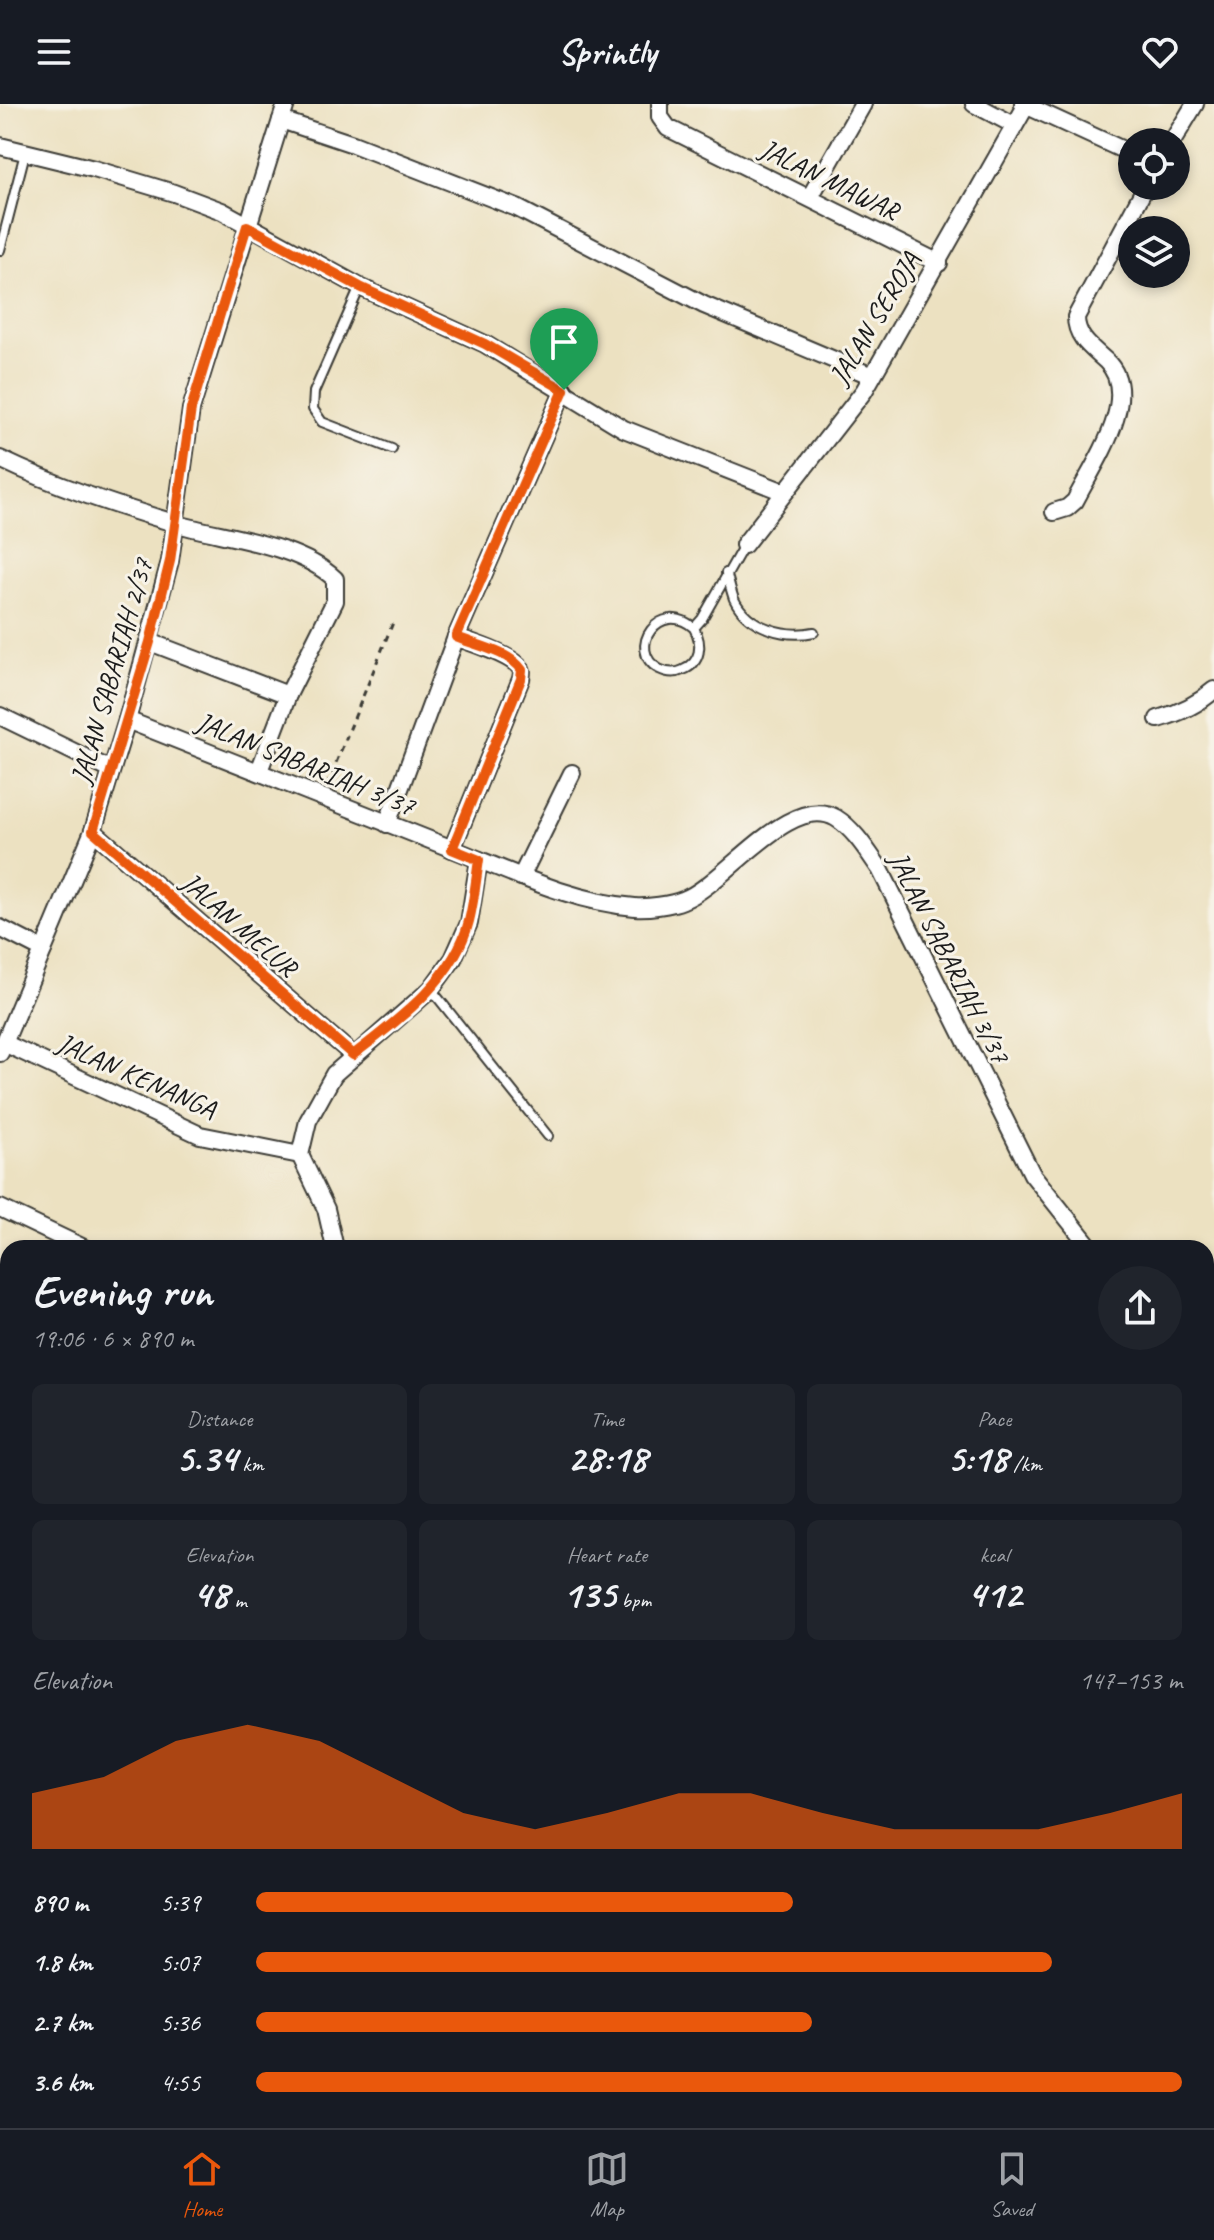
<!DOCTYPE html>
<meta charset="utf-8">
<style>
:root{--surface:#171b24;--page:#20242c;--text:#f1f3f6;--muted:#9ea1a6;--line:#363941;--accent:#ea580c}
body{margin:0;font-family:Caveat,sans-serif;background:var(--page);color:var(--text);height:100vh;display:flex;flex-direction:column;font-size:30px;white-space:nowrap}
*{box-sizing:border-box;margin:0}
p{font-size:26px;color:var(--muted)}
.icon{flex:none;width:44px;height:44px;fill:none;stroke:currentColor;stroke-width:2;stroke-linecap:round;stroke-linejoin:round}
.map{position:relative;flex:1;overflow:hidden}
.side{position:absolute;left:0px;top:1136px;width:1214px;height:888px;display:flex;flex-direction:column;background:var(--surface);border-radius:24px 24px 0 0;box-shadow:0 4px 12px #0003}
.side>*{flex:none}
.buttons{position:absolute;left:1118px;top:24px;display:grid;gap:16px}
.buttons a{display:grid;place-items:center;width:72px;height:72px;border-radius:50%;background:var(--surface);box-shadow:0 4px 12px #0003;font-size:40px}
.pin{position:absolute;display:grid;place-items:center;width:68px;height:68px;color:#fff;margin:-82px -34px;border-radius:50% 50% 50% 0;rotate:-45deg;box-shadow:0 0 8px #0007}
.pin .icon{rotate:45deg}
.round{display:grid;place-items:center;flex:none;width:84px;height:84px;border-radius:42px;background:var(--page)}
.overview{display:flex;align-items:center;justify-content:space-between;height:136px;padding:0 32px}
h1{font-size:44px;font-weight:700;line-height:60px}
.stats{display:grid;grid-template-columns:repeat(3,1fr);gap:12px;height:136px;padding:8px 32px}
.stats div{display:grid;align-content:center;border-radius:12px;background:var(--page);text-align:center}
.stats b{font-size:40px;font-weight:700}
.stats small{font-size:22px;font-weight:400}
.stats p{font-size:22px}
.chart{height:224px;padding:16px 32px}
.chart p{display:flex;justify-content:space-between}
.chart svg{width:100%;height:144px;margin-top:8px;fill:var(--accent);opacity:.7}
ul{padding:0 32px;list-style:none;font-size:26px}
li{display:grid;grid-template-columns:128px 96px 1fr;align-items:center;height:60px}
li i{height:20px;border-radius:10px;background:var(--accent)}
header{display:flex;justify-content:space-between;align-items:center;height:104px;padding:0 32px;background:var(--surface);font-size:36px;font-weight:700}
.dock{display:flex;justify-content:space-around;align-items:center;height:112px;border-top:2px solid var(--line);background:var(--surface);font-size:22px;color:var(--muted)}
.dock a{display:grid;justify-items:center;gap:4px}
.dock .selected{color:var(--accent)}
.map>svg:first-child{display:block}
.water{fill:#5aabd5;stroke:#3b6478;stroke-width:2}
.lines{fill:none;stroke-linecap:round;stroke-linejoin:round}
.river{stroke:#5aabd5;stroke-width:28}
.service-casing{stroke:#3b3a35;stroke-width:12}
.minor-casing{stroke:#3b3a35;stroke-width:20}
.path{stroke:#3b3a35;stroke-width:3;stroke-dasharray:6 6;stroke-linecap:butt}
.service{stroke:#fff;stroke-width:8}
.minor{stroke:#fff;stroke-width:16}
.route-casing{stroke:#fff;stroke-width:16}
.route{stroke:#ea580c;stroke-width:10}
.labels{text-anchor:middle;stroke-width:6;stroke-linejoin:round;paint-order:stroke}
.street-label{font-size:28px;fill:#1c1c1c;stroke:#f7f3e8}
</style>
<header><svg class="icon" aria-label="menu" viewBox="0 0 24 24"><path d="M4 6h16M4 12h16M4 18h16"/></svg>Sprintly<svg class="icon" aria-label="heart" viewBox="0 0 24 24"><path d="M12 20l-8-8c-3-5 5-10 8-4 3-6 11-1 8 4z"/></svg></header>
<div class="map">
<svg width="1214" height="2024" viewBox="0 0 1214 2024">
<rect width="100%" height="100%" fill="#f7f3e8"/>
<filter id="ink" filterUnits="userSpaceOnUse"><feTurbulence type="fractalNoise" baseFrequency=".0125" numOctaves="2"/><feDisplacementMap in="SourceGraphic" scale="16" xChannelSelector="R" yChannelSelector="G"/><feConvolveMatrix kernelMatrix="1 2 1 2 8 2 1 2 1" color-interpolation-filters="sRGB"/></filter>
<filter id="wash" filterUnits="userSpaceOnUse"><feTurbulence type="fractalNoise" baseFrequency=".006" numOctaves="4" result="noise"/><feDisplacementMap in="SourceGraphic" scale="32" xChannelSelector="R" yChannelSelector="G"/><feGaussianBlur stdDeviation="1.8" result="paint"/><feColorMatrix in="noise" values="0 0 0 0 0 0 0 0 0 0 0 0 0 0 0 0 0 1.4 0 .05"/><feComposite in="paint" operator="in"/></filter>
<g filter="url(#wash)">
<rect width="100%" height="100%" fill="#ece1c1"/>
<!-- water -->
<g class="water">
<path d="M1214 1464V1569L1206 1571V1466Z"/>
<path d="M304 2016H433L428 2024H297Z"/>
</g>
<g class="lines">
<!-- river -->
<path class="river" d="M0 1424 8 1430"/>
</g>
</g>
<g filter="url(#ink)">
<g class="lines">
<defs>
<g id="service">
<path d="M0 146 25 49"/>
<path d="M360 183 314 288 313 305 322 318 392 345"/>
<path d="M726 469C729 477 731 487 734 495 748 524 785 534 814 528"/>
<path d="M694 524C660 494 625 546 659 565 667 569 675 570 683 566 701 559 703 540 694 524L702 515 744 441"/>
<path d="M431 885 548 1032"/>
</g>
<g id="minor">
<path d="M660 0V13L668 24 939 159"/>
<path d="M974 0 1014 21"/>
<path d="M1023 0 1132 50"/>
<path d="M281 16 353 40 517 104 704 201 872 272"/>
<path d="M1172 38 1195 0"/>
<path d="M0 42 94 65 174 89 222 107 360 183 485 240 624 325 784 388"/>
<path d="M810 93 863 0"/>
<path d="M0 355C56 382 114 401 174 419 224 434 297 439 335 475V497L288 591 259 667"/>
<path d="M1054 408 1067 404 1075 397C1093 361 1143 292 1106 257 1092 244 1076 234 1076 213L1146 82"/>
<path d="M744 441 864 287 1027 0"/>
<path d="M456 533 564 286"/>
<path d="M150 538 288 591"/>
<path d="M0 612 111 666"/>
<path d="M1158 615C1180 609 1197 601 1214 586"/>
<path d="M127 616C235 658 342 702 450 744 509 767 571 798 635 803 647 804 671 801 683 796 725 780 790 687 836 714 854 725 868 748 880 765L1032 1070 1091 1144"/>
<path d="M387 720 456 533C472 539 508 550 519 562 523 566 522 569 521 575L452 745"/>
<path d="M93 727 353 951"/>
<path d="M521 773 572 669"/>
<path d="M0 824 43 846"/>
<path d="M4 939 200 1031 300 1051"/>
<path d="M0 949 93 727 127 616 170 457 191 305 286 0"/>
<path d="M300 1051 308 1017 334 970 431 885 453 855 469 819 479 756"/>
<path d="M300 1051 326 1105 335 1144"/>
<path d="M0 1104 84 1144"/>
<path d="M1206 1283 1214 1292"/>
<path d="M0 1364 8 1370"/>
<path d="M0 1503 8 1509"/>
<path d="M1206 1652 1214 1648"/>
<path d="M1206 1790 1214 1782"/>
<path d="M1206 1815 1214 1819"/>
<path d="M0 1962 8 1963"/>
<path d="M741 2016 747 2024"/>
<path d="M31 2024 35 2016"/>
<path d="M258 2024V2016"/>
<path d="M588 2024 594 2016"/>
</g>
</defs>
<!-- service casing -->
<use href="#service" class="service-casing"/>
<!-- minor casing -->
<use href="#minor" class="minor-casing"/>
<!-- path -->
<path class="path" d="M327 681 394 516"/>
<!-- service -->
<use href="#service" class="service"/>
<!-- minor -->
<use href="#minor" class="minor"/>
</g>
</g>
<g class="lines" filter="url(#ink)">
<defs>
<path id="route" d="M247 122 360 183 485 240 564 286 456 533C476 541 510 548 522 566L521 575 452 745 479 756C476 776 474 797 469 817 454 876 398 916 353 951L93 727 150 538 170 457 191 305Z"/>
</defs>
<!-- route casing -->
<use href="#route" class="route-casing"/>
<!-- route -->
<use href="#route" class="route"/>
</g>
<g class="labels">
<!-- street labels -->
<g class="street-label">
<text transform="translate(830 75) rotate(26)" y="10">JALAN MAWAR</text>
<text transform="translate(874 214) rotate(-59)" y="10">JALAN SEROJA</text>
<text transform="translate(111 567) rotate(-74)" y="10">JALAN SABARIAH 2/37</text>
<text transform="translate(306 659) rotate(22)" y="10">JALAN SABARIAH 3/37</text>
<text transform="translate(240 820) rotate(41)" y="10">JALAN MELUR</text>
<text transform="translate(950 853) rotate(63)" y="10">JALAN SABARIAH 3/37</text>
<text transform="translate(137 971) rotate(24)" y="10">JALAN KENANGA</text>
</g>
</g>
</svg>
<div class="buttons">
<a><svg class="icon" aria-label="locate" viewBox="0 0 24 24"><circle cx="12" cy="12" r="6"/><path d="M12 2v4M12 18v4M2 12h4M18 12h4"/></svg></a>
<a><svg class="icon" aria-label="layers" viewBox="0 0 24 24"><path d="M12 4l9 5-9 5-9-5zM3 14l9 5 9-5"/></svg></a>
</div>
<div class="pin" style="left:564px;top:286px;background:#1e9e55"><svg class="icon" aria-label="arrive" viewBox="0 0 24 24"><path d="M6 21V4h12l-3 4 3 4H6"/></svg></div>
<section class="side">
<div class="overview"><div><h1>Evening run</h1><p>19:06 · 6 × 890 m</p></div><a class="round"><svg class="icon" aria-label="share" viewBox="0 0 24 24"><path d="M12 15V3M7 8l5-5 5 5M5 13v7h14v-7"/></svg></a></div>
<div class="stats">
<div><p>Distance</p><b>5.34<small> km</small></b></div>
<div><p>Time</p><b>28:18</b></div>
<div><p>Pace</p><b>5:18<small> /km</small></b></div>
</div>
<div class="stats">
<div><p>Elevation</p><b>48<small> m</small></b></div>
<div><p>Heart rate</p><b>135<small> bpm</small></b></div>
<div><p>kcal</p><b>412</b></div>
</div>
<div class="chart"><p><span>Elevation</span>147–153 m</p>
<svg viewBox="0 0 160 44" preserveAspectRatio="none"><path d="M0 44V27L10 22L20 11L30 6L40 11L50 22L60 33L70 38L80 33L90 27L100 27L110 33L120 38L130 38L140 38L150 33L160 27V44z"/></svg>
</div>
<ul>
<li><b>890 m</b>5:39<i style="width:58%"></i></li>
<li><b>1.8 km</b>5:07<i style="width:86%"></i></li>
<li><b>2.7 km</b>5:36<i style="width:60%"></i></li>
<li><b>3.6 km</b>4:55<i style="width:100%"></i></li>
</ul>
</section>
</div>
<nav class="dock">
<a class="selected"><svg class="icon" aria-label="home" viewBox="0 0 24 24"><path d="M3 11l9-7 9 7M6 9v11h12V9"/></svg>Home</a>
<a><svg class="icon" aria-label="map" viewBox="0 0 24 24"><path d="M3 6l6-2 6 2 6-2v14l-6 2-6-2-6 2zM9 4v14M15 6v14"/></svg>Map</a>
<a><svg class="icon" aria-label="saved" viewBox="0 0 24 24"><path d="M7 4h10v16l-5-4-5 4z"/></svg>Saved</a>
</nav>
